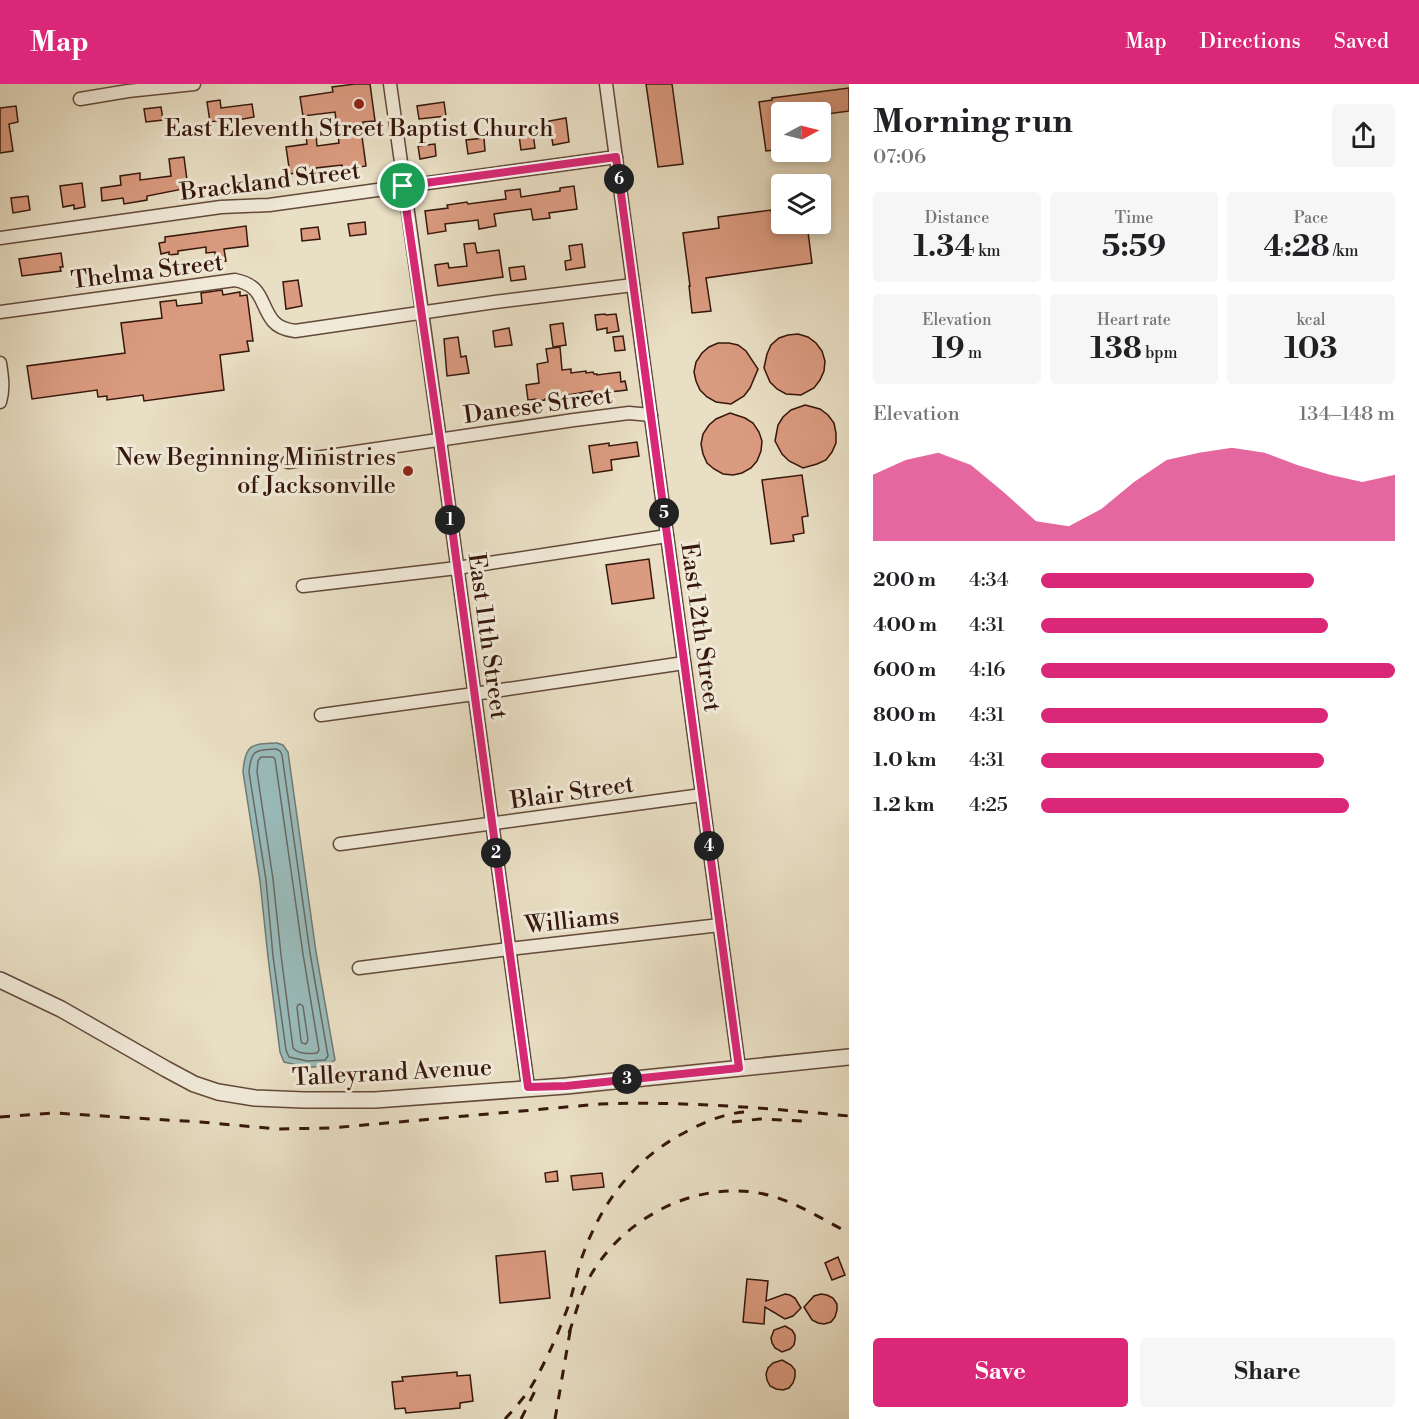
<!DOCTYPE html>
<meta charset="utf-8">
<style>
:root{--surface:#fff;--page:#f6f6f6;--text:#202124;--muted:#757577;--accent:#db2777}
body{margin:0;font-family:"Libre Bodoni",serif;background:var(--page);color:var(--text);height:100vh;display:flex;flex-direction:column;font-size:22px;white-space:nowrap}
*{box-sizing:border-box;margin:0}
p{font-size:20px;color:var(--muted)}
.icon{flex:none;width:33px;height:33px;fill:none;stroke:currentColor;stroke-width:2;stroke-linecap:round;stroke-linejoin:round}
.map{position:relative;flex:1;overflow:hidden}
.panel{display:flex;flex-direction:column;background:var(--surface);width:570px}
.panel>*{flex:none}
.needle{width:39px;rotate:83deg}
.fabs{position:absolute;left:771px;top:18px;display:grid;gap:12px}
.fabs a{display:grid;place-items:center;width:60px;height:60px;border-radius:6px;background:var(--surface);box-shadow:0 3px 9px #0003;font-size:30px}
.pin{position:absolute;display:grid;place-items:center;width:51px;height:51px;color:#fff;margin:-26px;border:3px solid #fff;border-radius:50%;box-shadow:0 2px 6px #0007}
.km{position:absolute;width:30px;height:30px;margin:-15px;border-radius:50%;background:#222;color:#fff;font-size:16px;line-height:30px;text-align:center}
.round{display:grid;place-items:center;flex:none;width:63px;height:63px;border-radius:6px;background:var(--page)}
.head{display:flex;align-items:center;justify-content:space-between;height:102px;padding:0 24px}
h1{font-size:33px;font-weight:800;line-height:45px}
.figures{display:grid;grid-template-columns:repeat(3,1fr);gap:9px;height:102px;padding:6px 24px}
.figures div{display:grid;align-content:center;border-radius:6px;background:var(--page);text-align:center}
.figures b{font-size:30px;font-weight:800}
.figures small{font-size:16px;font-weight:400}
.figures p{font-size:16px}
.chart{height:168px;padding:12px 24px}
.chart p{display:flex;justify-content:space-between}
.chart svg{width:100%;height:108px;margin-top:6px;fill:var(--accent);opacity:.7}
.cta{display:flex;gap:12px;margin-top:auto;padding:12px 24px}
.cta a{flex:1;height:69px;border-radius:6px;background:var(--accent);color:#fff;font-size:24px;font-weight:800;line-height:69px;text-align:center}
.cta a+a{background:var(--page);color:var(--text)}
ul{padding:0 24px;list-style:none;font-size:20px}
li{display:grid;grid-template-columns:96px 72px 1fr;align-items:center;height:45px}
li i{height:15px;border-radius:8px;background:var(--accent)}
header{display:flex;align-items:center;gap:36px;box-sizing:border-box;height:84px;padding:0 30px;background:var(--accent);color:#fff}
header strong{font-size:28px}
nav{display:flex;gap:33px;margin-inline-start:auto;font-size:21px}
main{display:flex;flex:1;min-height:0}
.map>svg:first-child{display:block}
.water{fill:#99bbba;stroke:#717974;stroke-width:1.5}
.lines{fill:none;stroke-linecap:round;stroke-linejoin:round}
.shore{stroke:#686963;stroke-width:1.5}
.building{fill:#db9b80;stroke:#36170c;stroke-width:1.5}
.minor-casing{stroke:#63493a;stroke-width:15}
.tertiary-casing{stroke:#63493a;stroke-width:18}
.minor{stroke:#f1ead9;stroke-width:12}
.tertiary{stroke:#f1ead9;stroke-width:15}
.rail{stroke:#36170c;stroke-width:3;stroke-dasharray:10 10;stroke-linecap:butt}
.route-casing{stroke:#fff;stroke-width:12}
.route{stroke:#db2777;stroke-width:8}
.poi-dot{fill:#8f2418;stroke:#f1ead9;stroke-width:2}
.labels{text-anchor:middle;stroke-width:6;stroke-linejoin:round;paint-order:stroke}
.poi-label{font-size:24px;fill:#36170c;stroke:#f1ead9}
.street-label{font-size:24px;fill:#36170c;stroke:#f1ead9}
</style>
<header>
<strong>Map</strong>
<nav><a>Map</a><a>Directions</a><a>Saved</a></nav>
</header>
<main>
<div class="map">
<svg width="849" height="1335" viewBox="0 0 849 1335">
<rect width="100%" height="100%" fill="#e9dfc4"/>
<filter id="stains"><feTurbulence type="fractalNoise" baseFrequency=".00333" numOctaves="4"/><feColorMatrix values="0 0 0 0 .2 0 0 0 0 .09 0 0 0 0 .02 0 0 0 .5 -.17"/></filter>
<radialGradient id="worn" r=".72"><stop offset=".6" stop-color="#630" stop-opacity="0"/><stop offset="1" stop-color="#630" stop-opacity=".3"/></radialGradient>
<!-- water -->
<path class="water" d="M277 659 283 661 288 668 316 868 335 976C320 988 301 982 284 978L280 968 268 873 260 797 243 688C245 660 251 660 277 659Z"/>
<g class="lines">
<!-- shore -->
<g class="shore">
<path d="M276 665 280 667 282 671 310 869 328 972 325 976 307 977 289 973 286 966 273 872 266 796 249 688C251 666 255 666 276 665Z"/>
<path d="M261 673H273L275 675 303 870 319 966 317 969C309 970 298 970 293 964L281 871 273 795 257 688 258 677Z"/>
<path d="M300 920 303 922 308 956 306 960 302 959 301 957 297 923 298 921Z"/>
</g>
</g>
<!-- building -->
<g class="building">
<path d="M355 0H370L375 37 363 38V44L361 45 366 82 343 86 342 81 316 84 317 89 295 92 294 89 290 90 286 63 307 60 306 52 316 51 317 62 339 59 335 28 303 32 300 13 333 8 332 3Z"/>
<path d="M646 0H672L683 80 658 83Z"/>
<path d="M849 4V27L820 31V28H782V36H780L782 65 766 67 759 18 772 16V14Z"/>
<path d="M220 16 221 24 252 20 254 33 238 36 237 34 210 38 207 18Z"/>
<path d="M444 18 446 32 419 35 417 22Z"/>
<path d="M16 22 18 38 9 40 13 67 0 69V24Z"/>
<path d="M161 23 163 36 146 38 144 25Z"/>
<path d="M566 34 569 58 553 61 549 37Z"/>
<path d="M532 42 535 64 521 66 518 44Z"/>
<path d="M484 54 485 67 468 70 466 56Z"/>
<path d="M435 60 436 72 420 75 418 62Z"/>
<path d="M184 73 188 104 147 112V116L124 120 123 114 102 117 101 104 121 101 120 92 140 89V96L171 92 169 75Z"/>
<path d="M82 99 85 123 74 125V121L63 123 60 102Z"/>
<path d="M574 102 577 125 549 129 550 134 533 136 531 125 494 130 496 142 479 145 478 136 445 140 446 147 428 150 425 127 448 124 447 121 467 118 468 120 506 115 505 107 520 105 521 113 560 107V104Z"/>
<path d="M28 112 30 126 13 129 11 114Z"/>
<path d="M771 126 773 136 782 135V140H807L812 179 706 194 711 227 692 229 689 202H690L683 149 719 144 718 133Z"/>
<path d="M365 138 366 150 350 152 348 140Z"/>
<path d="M246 142 248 162 224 165 226 177 216 178 215 168 206 169V163L178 167V170L169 171V168L161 170 159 159 165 158V153Z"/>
<path d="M318 143 320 155 302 157 301 145Z"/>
<path d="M475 159 477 169 499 166 503 193 438 202 435 181 448 179 449 184 467 182 464 160Z"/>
<path d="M582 160 585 183 566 186 565 177 571 176 569 162Z"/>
<path d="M61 169 63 183H60L61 187 22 192 19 175Z"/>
<path d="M524 182 526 195 511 197 509 184Z"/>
<path d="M298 196 302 222 286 225 283 198Z"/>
<path d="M222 206 223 211 240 208V212L247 211 253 257H247L249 267 220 271 224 306 144 317 143 311 107 316V312L98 313 97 306 32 315 27 282 125 269 121 239 162 234 160 218 176 216 177 222 202 219 201 209Z"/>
<path d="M605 230 606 231 616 230 619 247 607 249V244L597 246 595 231Z"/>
<path d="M563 239 566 261 553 263 550 241Z"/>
<path d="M509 244 512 261 495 263 493 247Z"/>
<path d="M798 250 808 253 816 259 822 267 825 277 824 287 820 296 814 304 801 311 786 310 777 305 770 298 764 284 767 270 771 261 779 254 788 251Z"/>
<path d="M623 252 625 266 615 267 613 253Z"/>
<path d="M458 253 461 273 466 272 469 289 447 292 444 255Z"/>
<path d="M718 259H729L738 261 746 267 758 285 750 304 744 312 731 320 716 318 707 313 700 306 696 297 694 288 696 278 702 269 709 263Z"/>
<path d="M560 263 562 286 571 285V289L586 287V289L593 288 594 290H597V291L620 288 621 298 625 297 627 306 592 310V307L545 315V316L536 317V315L528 316 526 301 539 299 537 280 548 278 546 265Z"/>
<path d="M805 321 820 325 828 331 834 339 836 349V359L832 368 826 376 817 380 803 384 789 377 782 370 775 357 778 341 783 333 791 326Z"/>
<path d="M730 329 745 334 753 339 759 348 762 357 761 367 757 377 751 384 742 389 733 391 723 390 714 385 707 379 703 370 701 360 703 350 709 341 716 335Z"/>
<path d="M637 358 639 372 611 376 612 386 593 389 589 362 609 359V362Z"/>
<path d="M802 391 808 432 802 433 804 449 793 451 794 457 771 460 762 396Z"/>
<path d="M649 475 654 514 612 520 606 481Z"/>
<path d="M557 1087 558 1097 546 1098 545 1089Z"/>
<path d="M602 1089 604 1103 573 1106 571 1092Z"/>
<path d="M545 1167 550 1214 500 1219 496 1172Z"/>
<path d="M838 1173 845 1191 832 1196 825 1179Z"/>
<path d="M747 1195 768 1197 766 1217 785 1210 790 1211 795 1214 801 1224 793 1232 785 1235 765 1223 764 1240 743 1238Z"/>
<path d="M821 1210 827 1211 833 1214 837 1220V1226L835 1233 831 1238 824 1240 818 1239 812 1236 804 1223 814 1212Z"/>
<path d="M785 1242 792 1246 795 1251V1256L794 1261 790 1265 782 1268 775 1264 772 1259 771 1254 774 1246Z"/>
<path d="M782 1276 791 1281 795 1286V1293L793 1299 789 1304 783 1306 776 1305 770 1302 767 1296 766 1290 768 1284 773 1279Z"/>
<path d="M457 1288V1292L470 1291 473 1317 460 1319V1324L406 1329 405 1324 395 1325 392 1298 403 1297 402 1293Z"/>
</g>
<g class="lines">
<defs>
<g id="minor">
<path d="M390 0 440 356 528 1003"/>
<path d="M606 0 739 984"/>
<path d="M80 15 128 7 194 0"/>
<path d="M0 154 221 123 269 121 616 73"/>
<path d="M0 228 235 196C264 202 259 219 273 237 279 244 287 246 295 247L495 218 633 201"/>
<path d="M0 279C2 293 4 304 0 318"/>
<path d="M288 378 574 336 629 329 651 331"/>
<path d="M303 502 457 484 667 452"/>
<path d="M321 631 474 610 684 579"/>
<path d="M340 760 702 711"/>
<path d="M359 884 509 865 720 841"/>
</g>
<path id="tertiary" d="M0 896 61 925 166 985 194 1000 218 1008 255 1014 304 1016H375L566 1002 849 973"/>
</defs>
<!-- minor casing -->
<use href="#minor" class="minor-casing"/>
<!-- tertiary casing -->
<use href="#tertiary" class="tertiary-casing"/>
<!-- minor -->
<use href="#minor" class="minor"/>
<!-- tertiary -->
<use href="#tertiary" class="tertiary"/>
<!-- rail -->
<g class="rail">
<path d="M0 1033 54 1029 200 1038 278 1045 331 1044 600 1020C683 1017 766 1024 849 1032"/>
<path d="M732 1038 760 1035 804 1037"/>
<path d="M569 1249C576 1229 581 1207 592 1189 624 1136 689 1100 752 1108 787 1112 818 1133 849 1149"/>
<path d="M505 1335C514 1325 524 1314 531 1303 544 1281 555 1257 564 1233 572 1215 575 1195 581 1176 599 1123 631 1078 680 1051 700 1040 721 1030 744 1028"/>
<path d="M521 1335 537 1303"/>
<path d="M555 1335 571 1242"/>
</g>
</g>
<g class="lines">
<defs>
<path id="route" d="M616 73 739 984 566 1002 528 1003 440 356 403 102Z"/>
</defs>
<!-- route casing -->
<use href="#route" class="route-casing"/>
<!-- route -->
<use href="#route" class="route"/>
</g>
<!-- markers -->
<g class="poi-dot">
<circle cx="359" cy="20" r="6"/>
<circle cx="408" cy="387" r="6"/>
</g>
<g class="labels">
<!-- poi labels -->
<g class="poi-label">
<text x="359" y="52">East Eleventh Street Baptist Church</text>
<text x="396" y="381" text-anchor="end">New Beginning Ministries<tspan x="396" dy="28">of Jacksonville</tspan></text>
</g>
<!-- street labels -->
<g class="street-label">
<text transform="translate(270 97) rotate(-7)" y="8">Brackland Street</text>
<text transform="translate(147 187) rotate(-7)" y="8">Thelma Street</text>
<text transform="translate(538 321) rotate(-8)" y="8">Danese Street</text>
<text transform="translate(701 543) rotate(82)" y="8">East 12th Street</text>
<text transform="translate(488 552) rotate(82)" y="8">East 11th Street</text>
<text transform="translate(572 708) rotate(-8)" y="8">Blair Street</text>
<text transform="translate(572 836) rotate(-6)" y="8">Williams</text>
<text transform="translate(392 988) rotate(-3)" y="8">Talleyrand Avenue</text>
</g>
</g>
<rect width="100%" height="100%" filter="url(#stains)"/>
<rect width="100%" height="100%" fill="url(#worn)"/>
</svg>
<div class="fabs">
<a><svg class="needle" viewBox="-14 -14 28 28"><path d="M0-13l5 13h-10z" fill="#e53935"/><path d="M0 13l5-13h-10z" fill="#757577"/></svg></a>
<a><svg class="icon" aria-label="layers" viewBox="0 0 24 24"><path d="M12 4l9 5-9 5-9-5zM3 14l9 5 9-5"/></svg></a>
</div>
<div class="pin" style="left:403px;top:102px;background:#1e9e55"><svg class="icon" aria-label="arrive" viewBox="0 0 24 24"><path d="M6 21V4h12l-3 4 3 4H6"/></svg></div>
<b class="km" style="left:450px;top:436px">1</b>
<b class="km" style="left:496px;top:769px">2</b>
<b class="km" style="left:627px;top:995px">3</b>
<b class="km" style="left:709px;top:762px">4</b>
<b class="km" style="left:664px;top:429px">5</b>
<b class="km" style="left:619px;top:95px">6</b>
</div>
<section class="panel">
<div class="head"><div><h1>Morning run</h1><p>07:06</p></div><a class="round"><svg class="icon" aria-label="share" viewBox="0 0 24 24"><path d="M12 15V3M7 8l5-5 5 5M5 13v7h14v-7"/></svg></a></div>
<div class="figures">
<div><p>Distance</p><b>1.34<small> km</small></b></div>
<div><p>Time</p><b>5:59</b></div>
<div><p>Pace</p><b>4:28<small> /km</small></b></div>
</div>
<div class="figures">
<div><p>Elevation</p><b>19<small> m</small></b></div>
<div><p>Heart rate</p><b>138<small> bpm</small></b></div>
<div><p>kcal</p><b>103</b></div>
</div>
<div class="chart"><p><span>Elevation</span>134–148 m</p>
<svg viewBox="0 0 160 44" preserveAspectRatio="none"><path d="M0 44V17L10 11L20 8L30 13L40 24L50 36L60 38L70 31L80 20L90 11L100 8L110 6L120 8L130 13L140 17L150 20L160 17V44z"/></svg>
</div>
<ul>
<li><b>200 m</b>4:34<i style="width:77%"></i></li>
<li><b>400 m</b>4:31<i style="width:81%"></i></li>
<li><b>600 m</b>4:16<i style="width:100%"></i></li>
<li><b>800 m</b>4:31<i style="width:81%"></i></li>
<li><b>1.0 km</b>4:31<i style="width:80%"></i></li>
<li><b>1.2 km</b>4:25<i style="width:87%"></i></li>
</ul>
<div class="cta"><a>Save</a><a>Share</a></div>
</section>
</main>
